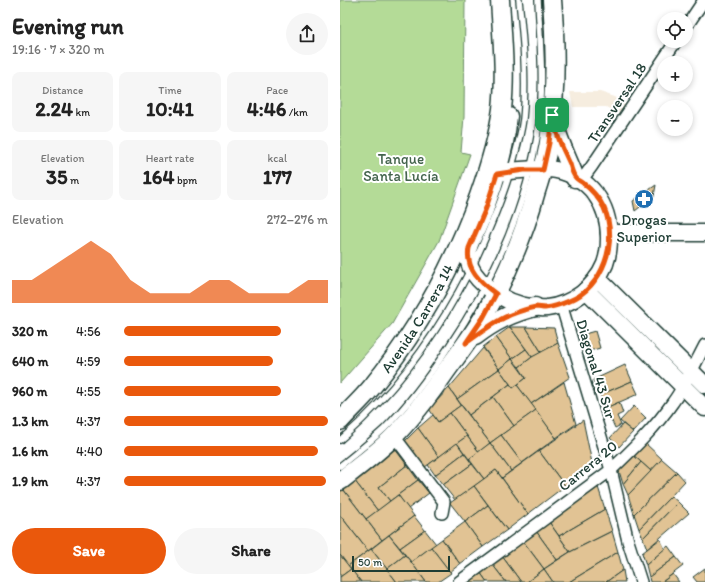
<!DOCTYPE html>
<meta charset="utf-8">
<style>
:root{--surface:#fff;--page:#f6f6f6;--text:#222;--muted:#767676;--accent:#ea580c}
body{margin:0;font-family:Itim,sans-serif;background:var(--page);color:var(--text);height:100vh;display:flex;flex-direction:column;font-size:15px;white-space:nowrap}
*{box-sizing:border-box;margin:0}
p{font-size:13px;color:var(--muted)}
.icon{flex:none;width:22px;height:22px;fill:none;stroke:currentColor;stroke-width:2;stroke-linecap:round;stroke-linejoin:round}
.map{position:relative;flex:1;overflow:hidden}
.drawer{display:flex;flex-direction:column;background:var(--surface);width:340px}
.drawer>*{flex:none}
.buttons{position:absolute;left:317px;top:12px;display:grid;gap:8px}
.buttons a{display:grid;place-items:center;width:36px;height:36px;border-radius:50%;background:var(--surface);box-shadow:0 2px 6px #0003;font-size:20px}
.scale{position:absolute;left:12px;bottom:10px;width:98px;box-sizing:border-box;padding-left:4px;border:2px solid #1f3d34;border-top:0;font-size:11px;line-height:14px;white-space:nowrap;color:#1f3d34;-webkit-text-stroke:3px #fff;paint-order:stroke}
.pin{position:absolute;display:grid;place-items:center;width:34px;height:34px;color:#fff;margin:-17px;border-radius:8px;box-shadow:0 2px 6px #0006}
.round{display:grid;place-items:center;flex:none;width:42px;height:42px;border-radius:21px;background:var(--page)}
.summary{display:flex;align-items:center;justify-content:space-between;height:68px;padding:0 12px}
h1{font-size:22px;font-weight:700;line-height:30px}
.stats{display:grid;grid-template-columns:repeat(3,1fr);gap:6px;height:68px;padding:4px 12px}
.stats div{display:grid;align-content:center;border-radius:8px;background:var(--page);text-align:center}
.stats b{font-size:20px;font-weight:700}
.stats small{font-size:11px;font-weight:400}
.stats p{font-size:11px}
.chart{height:112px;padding:8px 12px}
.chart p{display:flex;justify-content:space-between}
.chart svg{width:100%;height:72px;margin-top:4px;fill:var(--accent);opacity:.7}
.button{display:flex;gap:8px;margin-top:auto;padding:8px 12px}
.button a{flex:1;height:46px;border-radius:24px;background:var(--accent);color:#fff;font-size:16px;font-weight:700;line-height:46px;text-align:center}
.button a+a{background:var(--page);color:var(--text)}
ul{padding:0 12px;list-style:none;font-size:13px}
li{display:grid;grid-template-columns:64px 48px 1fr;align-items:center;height:30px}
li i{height:10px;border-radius:5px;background:var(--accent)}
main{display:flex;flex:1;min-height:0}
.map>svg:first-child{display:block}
.built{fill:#f6eddf}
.green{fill:#b4db97;stroke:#6a8c66}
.building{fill:#e1c394;stroke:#1f3d34}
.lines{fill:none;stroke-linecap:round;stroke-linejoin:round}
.lane-casing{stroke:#1f3d34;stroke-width:8}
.street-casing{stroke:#1f3d34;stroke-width:14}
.secondary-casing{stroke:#1f3d34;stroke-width:19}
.primary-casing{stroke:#1f3d34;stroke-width:21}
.lane{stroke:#fff;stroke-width:5.5}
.street{stroke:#fff;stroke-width:11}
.secondary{stroke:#fff;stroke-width:16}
.primary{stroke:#fff;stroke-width:18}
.route-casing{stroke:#fff;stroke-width:8}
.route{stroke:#ea580c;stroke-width:5}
.labels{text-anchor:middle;stroke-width:4;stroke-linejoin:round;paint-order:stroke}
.street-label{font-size:15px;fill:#1f3d34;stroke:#fff}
.park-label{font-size:15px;fill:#44644d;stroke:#fff}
.poi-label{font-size:15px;fill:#1f3d34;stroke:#fff}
</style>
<main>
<section class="drawer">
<div class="summary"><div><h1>Evening run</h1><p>19:16 · 7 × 320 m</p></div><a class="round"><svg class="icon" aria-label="share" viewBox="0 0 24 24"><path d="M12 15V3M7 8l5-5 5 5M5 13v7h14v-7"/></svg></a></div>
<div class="stats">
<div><p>Distance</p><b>2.24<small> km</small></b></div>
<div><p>Time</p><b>10:41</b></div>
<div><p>Pace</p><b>4:46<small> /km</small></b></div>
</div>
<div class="stats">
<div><p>Elevation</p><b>35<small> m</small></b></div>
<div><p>Heart rate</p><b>164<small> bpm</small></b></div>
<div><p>kcal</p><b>177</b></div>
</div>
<div class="chart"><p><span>Elevation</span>272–276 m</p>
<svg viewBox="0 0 160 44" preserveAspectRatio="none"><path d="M0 44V30L10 30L20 22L30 14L40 6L50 14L60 30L70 38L80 38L90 38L100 30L110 30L120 38L130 38L140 38L150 30L160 30V44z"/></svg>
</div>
<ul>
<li><b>320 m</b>4:56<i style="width:77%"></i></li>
<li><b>640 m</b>4:59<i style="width:73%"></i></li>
<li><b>960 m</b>4:55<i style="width:77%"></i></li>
<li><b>1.3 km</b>4:37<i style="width:100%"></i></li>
<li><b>1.6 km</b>4:40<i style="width:95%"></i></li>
<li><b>1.9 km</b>4:37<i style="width:99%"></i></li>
</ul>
<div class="button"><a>Save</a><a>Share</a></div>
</section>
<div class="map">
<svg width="365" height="582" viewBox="0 0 365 582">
<rect width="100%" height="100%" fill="#fff"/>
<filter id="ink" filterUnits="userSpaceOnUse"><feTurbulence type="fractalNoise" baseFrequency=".025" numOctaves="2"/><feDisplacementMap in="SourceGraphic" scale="8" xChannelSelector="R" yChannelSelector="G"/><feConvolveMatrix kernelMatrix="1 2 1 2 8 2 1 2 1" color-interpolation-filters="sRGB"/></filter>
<g filter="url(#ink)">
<!-- built -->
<path class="built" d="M230 92H260L275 97 285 104 279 114 266 107H233Z"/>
<!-- green -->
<path class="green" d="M0 0H125L124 117 121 152 130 154 99 241 52 324 0 383Z"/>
<!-- building -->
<g class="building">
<path d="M316 185 314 196 295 211 293 201Z"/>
<path d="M170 327 186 349 172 359 156 337Z"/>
<path d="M170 327H186L202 353 192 357Z"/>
<path d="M186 327 214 328 218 343 202 353Z"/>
<path d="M255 331 260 348 246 352 241 335Z"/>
<path d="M156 337 172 359 159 369 143 347Z"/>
<path d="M218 343 230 377 191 404 177 385 186 378 179 367 192 357Z"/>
<path d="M143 348 159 369 117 399 109 388Z"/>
<path d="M186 349 192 357 179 367 172 359Z"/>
<path d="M172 359 186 378 173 388 159 369Z"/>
<path d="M285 365 292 381 260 395 253 380Z"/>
<path d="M159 369 170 384 129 415 117 399Z"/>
<path d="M292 381 298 394 266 408 260 395Z"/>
<path d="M224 382 236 424 216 438 191 404Z"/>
<path d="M170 384 173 388 177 385 196 410 174 426 153 397Z"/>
<path d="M109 388 121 405 98 422 89 409Z"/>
<path d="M153 397 174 426 150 443 129 415Z"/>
<path d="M279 402 283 413 277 416 281 425 275 428 266 408Z"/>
<path d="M121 405 150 443 139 452 110 413Z"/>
<path d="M294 406 306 418 293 432 280 421Z"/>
<path d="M196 410 216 438 182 463 161 435Z"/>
<path d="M110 413 127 436 99 457 78 428 93 415 98 422Z"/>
<path d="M243 420 253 468 225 486 199 451Z"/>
<path d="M283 424 293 432 279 447 270 438Z"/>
<path d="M78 428 99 457 85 467 65 441Z"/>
<path d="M161 435 182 463 171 471 150 443Z"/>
<path d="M127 436 139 452 129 459 117 443Z"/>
<path d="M117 443 124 453 95 475 88 465Z"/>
<path d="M150 443 171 471 162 478 156 470 144 479 129 459Z"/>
<path d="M305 443 322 459 311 471 293 455Z"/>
<path d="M55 449 67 465 39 487 50 501 38 511 14 480Z"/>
<path d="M199 451 225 486 188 514 162 478Z"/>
<path d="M124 453 132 464 103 485 95 475Z"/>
<path d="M293 455 301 462 283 484 279 471Z"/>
<path d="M322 459 337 472 294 514 288 495Z"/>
<path d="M301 462 311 471 288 495 283 484Z"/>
<path d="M132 464 144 479 115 500 103 485Z"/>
<path d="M67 465 78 480 50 501 39 487Z"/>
<path d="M156 470 188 514 167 530 134 486Z"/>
<path d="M337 472 345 481 331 496 299 529 294 514Z"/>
<path d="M14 480 38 511 26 519 3 489Z"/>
<path d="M78 480 89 493 68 509 58 495Z"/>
<path d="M134 486 148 505 125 522 110 503Z"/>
<path d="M254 486 258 487 265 509 219 536 209 522Z"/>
<path d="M3 489 42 540 28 551 0 515V491Z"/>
<path d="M58 495 74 516 42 540 26 519Z"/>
<path d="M331 496 338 502 303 538 299 529Z"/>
<path d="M338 502 349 513 307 549 303 538Z"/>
<path d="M148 505 167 530 143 547 125 522Z"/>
<path d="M265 509 272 531 230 552 219 536Z"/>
<path d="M0 515 28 551 8 566 0 555Z"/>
<path d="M74 516 85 530 60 548 49 535Z"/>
<path d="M125 522 143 547 120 564 102 539Z"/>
<path d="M209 522 230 552 217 560 196 531Z"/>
<path d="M85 530 96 544 71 562 60 548Z"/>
<path d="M196 531 217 560 204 569 183 541Z"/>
<path d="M272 531 278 552 229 582H213L204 569 230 552Z"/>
<path d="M49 535 65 555 47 569 31 549Z"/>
<path d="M102 539 120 564 110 572 91 547Z"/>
<path d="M320 539 325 549 306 565 302 553Z"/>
<path d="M183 541 204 569 187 582H181L162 556Z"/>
<path d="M328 546 336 557 309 577 306 565Z"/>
<path d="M91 547 111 573 98 582H86L71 562Z"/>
<path d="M31 549 47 569 57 582H21L8 566Z"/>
<path d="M278 552 283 570 266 582H229Z"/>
<path d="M0 555 11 569 0 577Z"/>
<path d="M65 555 71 562 86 582H57L47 569Z"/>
<path d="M162 556 181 582H166L152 564Z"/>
<path d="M336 557 343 566 322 582H310L309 577Z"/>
<path d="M152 564 166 582H147L140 572Z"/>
<path d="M365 568V582H357L353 577Z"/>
<path d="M11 569 21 582H0V577Z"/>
<path d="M204 569 213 582H187Z"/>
<path d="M283 570 285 582H266Z"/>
<path d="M140 572 147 582H127Z"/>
<path d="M333 574 339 582H322Z"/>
</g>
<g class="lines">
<defs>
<g id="lane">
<path d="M134 263C149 231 162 200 172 166 176 151 181 135 183 119 187 81 183 38 179 0"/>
<path d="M0 440C8 433 16 426 23 419 67 376 102 325 130 270"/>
<path d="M0 466C15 454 30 442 44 429 69 404 90 375 109 346 154 279 188 204 199 124 204 83 200 41 198 0"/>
</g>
<g id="street">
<path d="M346 27 364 0"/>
<path d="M241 181 252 166 336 41"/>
<path d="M221 304 271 470 288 541 301 582"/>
<path d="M54 436 104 502 102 513"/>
<path d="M119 582 271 470C293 449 316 427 333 402 346 384 355 364 365 345"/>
</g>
<g id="secondary">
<path d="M146 176C154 174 162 172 170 171 185 170 201 167 216 170 250 177 269 204 269 238 269 247 268 256 265 264 255 288 232 305 207 308 191 309 173 304 160 296 146 287 128 274 128 255 127 245 135 235 138 227 141 220 144 214 146 207 157 178 166 147 169 116"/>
<path d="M269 233H365"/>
<path d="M257 278 365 385"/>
<path d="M246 290 365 408"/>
</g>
<g id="primary">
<path d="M214 122C218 141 228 159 235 178"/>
<path d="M135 336C155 321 171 313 195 307"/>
<path id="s1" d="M0 421C10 410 21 400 31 388 77 332 114 265 139 196 149 168 158 139 162 109 166 73 162 36 160 0"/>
<path d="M0 481C18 467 37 453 53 437 73 417 90 394 106 371 119 353 133 335 144 316 166 277 184 235 196 191 201 175 207 158 209 142 216 95 216 47 212 0"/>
</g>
</defs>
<!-- lane casing -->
<use href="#lane" class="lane-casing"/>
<!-- street casing -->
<use href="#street" class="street-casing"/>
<!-- secondary casing -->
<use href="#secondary" class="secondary-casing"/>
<!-- primary casing -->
<use href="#primary" class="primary-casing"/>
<!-- lane -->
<use href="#lane" class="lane"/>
<!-- street -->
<use href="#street" class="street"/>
<!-- secondary -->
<use href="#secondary" class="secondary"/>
<!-- primary -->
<use href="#primary" class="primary"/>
</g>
</g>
<g class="lines" filter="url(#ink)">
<defs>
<path id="route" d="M212 115C214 121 215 127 217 133 220 144 225 153 230 164 231 168 233 175 236 178 237 180 241 181 243 183 252 190 259 198 264 208 279 242 263 287 229 301 222 304 213 307 205 308 202 308 199 307 196 307 190 308 184 310 178 312 159 318 143 331 126 343L143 318 156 294C141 283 125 269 129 248L146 208 157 174 184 170H203L209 143Z"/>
</defs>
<!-- route casing -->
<use href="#route" class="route-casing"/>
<!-- route -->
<use href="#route" class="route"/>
</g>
<!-- icons -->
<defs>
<symbol id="pharmacy-disc" viewBox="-11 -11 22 22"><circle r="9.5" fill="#1f6fb2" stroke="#fff"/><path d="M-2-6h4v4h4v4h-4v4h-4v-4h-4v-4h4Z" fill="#fff"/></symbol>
</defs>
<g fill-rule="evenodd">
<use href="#pharmacy-disc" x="293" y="188" width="22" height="22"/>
</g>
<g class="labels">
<!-- street labels -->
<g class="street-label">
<text transform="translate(277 103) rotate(-56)" y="5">Transversal 18</text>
<text dy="5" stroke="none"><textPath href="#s1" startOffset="129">Avenida Carrera 14</textPath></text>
<text transform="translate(256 369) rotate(73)" y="5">Diagonal 43 Sur</text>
<text transform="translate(248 466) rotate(-39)" y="5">Carrera 20</text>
</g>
<!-- park labels -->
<g class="park-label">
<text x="61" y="164">Tanque<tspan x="61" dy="17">Santa Lucía</tspan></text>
</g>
<!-- poi labels -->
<g class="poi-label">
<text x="304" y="225">Drogas<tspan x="304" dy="17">Superior</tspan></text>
</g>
</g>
</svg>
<div class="buttons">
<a><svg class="icon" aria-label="locate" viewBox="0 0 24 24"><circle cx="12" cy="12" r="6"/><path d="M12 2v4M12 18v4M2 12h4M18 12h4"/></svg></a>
<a>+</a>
<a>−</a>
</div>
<div class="scale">50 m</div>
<div class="pin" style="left:212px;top:115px;background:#1e9e55"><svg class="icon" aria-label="arrive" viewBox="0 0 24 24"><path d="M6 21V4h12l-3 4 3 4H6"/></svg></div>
</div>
</main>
